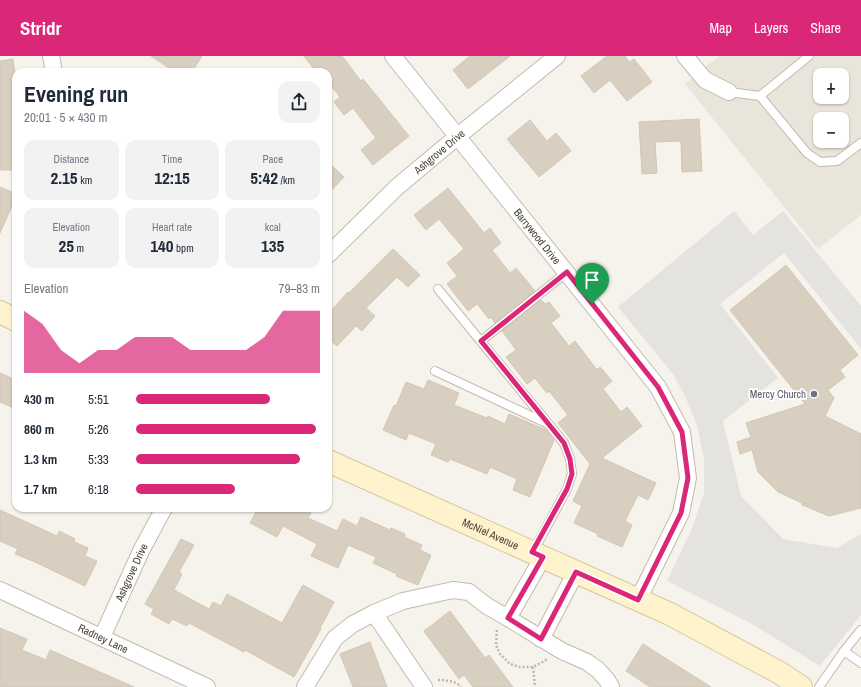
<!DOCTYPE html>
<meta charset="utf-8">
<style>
:root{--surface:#fff;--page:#f2f2f3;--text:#1f2937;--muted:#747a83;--accent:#db2777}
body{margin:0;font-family:"Archivo Narrow",sans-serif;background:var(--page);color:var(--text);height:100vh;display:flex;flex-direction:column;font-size:15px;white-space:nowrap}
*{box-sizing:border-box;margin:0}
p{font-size:13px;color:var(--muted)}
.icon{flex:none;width:22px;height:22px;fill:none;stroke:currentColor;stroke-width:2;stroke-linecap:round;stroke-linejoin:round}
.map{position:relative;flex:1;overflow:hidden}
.sheet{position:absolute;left:12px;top:12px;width:320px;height:444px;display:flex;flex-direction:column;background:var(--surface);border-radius:12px;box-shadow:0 1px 3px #0004}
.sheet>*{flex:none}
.tools{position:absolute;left:813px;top:12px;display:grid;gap:8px}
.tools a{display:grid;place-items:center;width:36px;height:36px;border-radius:8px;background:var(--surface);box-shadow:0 1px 3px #0004;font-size:20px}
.pin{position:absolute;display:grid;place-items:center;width:34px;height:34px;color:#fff;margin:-41px -17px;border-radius:50% 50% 50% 0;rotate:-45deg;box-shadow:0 0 4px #0007}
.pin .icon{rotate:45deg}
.round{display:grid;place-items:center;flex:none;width:42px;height:42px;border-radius:12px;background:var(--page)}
.head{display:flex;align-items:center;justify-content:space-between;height:68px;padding:0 12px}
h1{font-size:22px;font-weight:700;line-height:30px}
.stats{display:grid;grid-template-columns:repeat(3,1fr);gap:6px;height:68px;padding:4px 12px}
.stats div{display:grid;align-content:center;border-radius:10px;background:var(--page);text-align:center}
.stats b{font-size:17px;font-weight:700}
.stats small{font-size:11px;font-weight:400}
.stats p{font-size:11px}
.chart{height:112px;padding:8px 12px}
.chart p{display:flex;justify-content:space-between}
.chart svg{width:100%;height:72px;margin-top:4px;fill:var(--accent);opacity:.7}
ul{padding:0 12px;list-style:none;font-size:13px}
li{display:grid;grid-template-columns:64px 48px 1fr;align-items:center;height:30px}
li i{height:10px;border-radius:5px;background:var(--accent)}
header{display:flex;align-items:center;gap:24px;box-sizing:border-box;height:56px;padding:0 20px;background:var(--accent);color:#fff}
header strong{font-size:19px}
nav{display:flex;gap:22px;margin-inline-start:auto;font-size:14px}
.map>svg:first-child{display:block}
.residential{fill:#eae5da;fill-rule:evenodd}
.parking{fill:#e5e3e0}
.building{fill:#d8cfc1;stroke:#d3c7b4}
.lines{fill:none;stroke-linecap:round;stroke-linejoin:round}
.lane-casing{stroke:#c2bbae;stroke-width:10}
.street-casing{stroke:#c2bbae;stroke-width:18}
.secondary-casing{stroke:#d6c79b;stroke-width:24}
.path{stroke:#c4b79f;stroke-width:2.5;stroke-dasharray:2 2;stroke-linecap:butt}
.lane{stroke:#fff;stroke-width:8}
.street{stroke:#fff;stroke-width:16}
.secondary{stroke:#fff3cd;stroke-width:22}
.route-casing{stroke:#fff;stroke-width:8}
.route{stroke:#db2777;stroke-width:5}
.worship-dot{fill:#6b7280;stroke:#fff;stroke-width:1.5}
.labels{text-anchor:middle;stroke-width:3.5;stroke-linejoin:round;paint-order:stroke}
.street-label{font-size:11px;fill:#4b4439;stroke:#fff}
.worship-label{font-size:11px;fill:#5b616d;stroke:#fff;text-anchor:end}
</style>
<header>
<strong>Stridr</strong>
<nav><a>Map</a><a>Layers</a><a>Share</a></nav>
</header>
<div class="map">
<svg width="861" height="631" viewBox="0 0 861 631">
<rect width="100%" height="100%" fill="#f6f3ec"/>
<!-- residential -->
<path class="residential" d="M719 0H861V159L818 193 685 28ZM820 19H842V41H820ZM820 63H842V85H820Z"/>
<!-- parking -->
<path class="parking" d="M734 155 753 179 783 155 861 250V293L784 197 720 248 778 322 723 365 741 440 783 483 837 492 861 478V559L820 610 752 568 667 525 692 472 704 438V404L697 369 685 340 673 318 618 251Z"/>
<!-- building -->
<g class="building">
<path d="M151 0H202L192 16H175Z"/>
<path d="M304 0H342L361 25 363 23 409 80 373 109 361 94 376 82 353 52 344 59 334 46 340 41 328 26V16H316Z"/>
<path d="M470 0H510L468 33 453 14Z"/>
<path d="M607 0H625L629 6 634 3 652 26 627 45 610 24 594 37 581 20Z"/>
<path d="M13 3 16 25V114H0V5Z"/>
<path d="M699 63 702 115 682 116 681 85 655 86 657 117 642 118 639 66Z"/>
<path d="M530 64 547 85 556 77 571 95 539 121 507 83Z"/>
<path d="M328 106 344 121 328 138Z"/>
<path d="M0 131 16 138V141L0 177Z"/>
<path d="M448 132 484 177 490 172 501 187 492 194 510 217 516 212 535 235 495 267 491 261 489 263 477 248 468 255 447 228 457 220 447 207 464 193 439 163 426 174 414 159Z"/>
<path d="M393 193 420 219 408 231 397 221 366 252 375 260 362 275 356 270 337 290 328 282V258L348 236 349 237Z"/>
<path d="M786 209 858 299 840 314 845 321 828 334 834 342 825 360 861 378V452L829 460 802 449V447L778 436 758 416 752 394 740 398 737 386 751 381 746 367 805 348 730 254Z"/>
<path d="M541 244 545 248 549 246 560 260 551 267 569 290 575 285 597 314 600 311 612 325 603 333 621 356 627 351 642 370 602 402 656 427 648 444 638 439 625 465 632 469 622 491 597 480 598 478 574 467 582 450 573 445 590 408 558 367 568 359 549 335 547 337 535 322 527 328 506 301 516 294 502 275Z"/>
<path d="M0 317 16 324V353L0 346Z"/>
<path d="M428 324 459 337 454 349 487 362 488 360 505 368 509 358 546 374 554 384 530 441 513 434 517 423 490 411 487 418 450 403 448 406 431 399 436 388 409 377 406 384 383 374 394 349 396 350 406 326 424 333Z"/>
<path d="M258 452H301L311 457 308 462 337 475 343 463 357 470 361 461 390 474 391 472 405 478 404 481 422 489 420 494 431 499 418 529 396 520 397 518 373 507 376 501 348 489 338 512 311 500 317 488 283 470 277 481 250 467Z"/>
<path d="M0 454 57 480 59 475 75 483 74 486 88 492 85 500 97 505 85 530 35 506 15 498 18 493 0 485Z"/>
<path d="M181 483 194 489 179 516 182 518 174 534 209 553 213 546 221 550 227 538 282 567 303 529 334 546 320 572 321 573 294 621 245 594 244 596 189 567 187 570 172 563 169 568 151 558 154 553 145 548Z"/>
<path d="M450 555 485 602 489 599 513 631H473L464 619 459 623 424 575Z"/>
<path d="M0 572 27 583 22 594 46 604 50 594 134 631H0Z"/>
<path d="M370 586 387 631H353L340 598Z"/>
<path d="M643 588 711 631H650L626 615Z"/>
</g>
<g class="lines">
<defs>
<g id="lane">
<path d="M729 36 760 40 809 0"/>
<path d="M760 40 807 97 820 106 837 105 861 87"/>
<path d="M438 233 564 387 570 403 572 418 567 433 533 496"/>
<path d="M481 285 567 216"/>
<path d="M435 315 546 367"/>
<path d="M844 595 861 574"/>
<path d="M819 631 844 595 861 607"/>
</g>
<g id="street">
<path d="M51 0 54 16"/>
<path id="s1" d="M393 0 658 331 682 376 688 422 681 457 638 544"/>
<path d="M685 0 705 24 729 36"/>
<path id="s2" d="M328 199 397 131 458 80 557 0"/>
<path id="s3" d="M0 534 207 631"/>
<path d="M374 557 424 631"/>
<path d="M508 562 543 501"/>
<path id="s4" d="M102 581 141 495 164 452"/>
<path d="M541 583 576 516"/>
<path d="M305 631 335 582 353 568 374 557 403 545 453 534 469 536 487 550 508 562 562 595 587 606 598 614 607 624 611 631"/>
</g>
<g id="secondary">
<path d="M0 256 16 264"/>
<path id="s5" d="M328 405 670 558 780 617 801 631"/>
</g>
</defs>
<!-- lane casing -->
<use href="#lane" class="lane-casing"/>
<!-- street casing -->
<use href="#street" class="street-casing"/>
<!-- secondary casing -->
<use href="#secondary" class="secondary-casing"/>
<!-- path -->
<g class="path">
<path d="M497 574 496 589 500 598 510 608 520 611H533L548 603"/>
<path d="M533 611 535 631"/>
<path d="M438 624C446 624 456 625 461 631"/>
</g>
<!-- lane -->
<use href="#lane" class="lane"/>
<!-- street -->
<use href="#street" class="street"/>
<!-- secondary -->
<use href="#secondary" class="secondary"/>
</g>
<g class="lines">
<defs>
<path id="route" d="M567 216 658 331 682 376 688 422 681 457 638 544 576 516 541 583 508 562 543 501 532 496 567 433 572 418 570 403 564 387 481 285Z"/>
</defs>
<!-- route casing -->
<use href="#route" class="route-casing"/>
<!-- route -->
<use href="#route" class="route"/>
</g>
<!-- markers -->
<circle class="worship-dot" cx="814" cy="338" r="4"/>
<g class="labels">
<!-- street labels -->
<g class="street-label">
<text dy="4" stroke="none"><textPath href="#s2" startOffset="152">Ashgrove Drive</textPath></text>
<text dy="4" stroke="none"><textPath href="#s1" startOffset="231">Barrywood Drive</textPath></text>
<text dy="4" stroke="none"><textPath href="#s5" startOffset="178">McNiel Avenue</textPath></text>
<text dy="4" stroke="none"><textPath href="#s4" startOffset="71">Ashgrove Drive</textPath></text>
<text dy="4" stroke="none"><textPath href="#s3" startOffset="114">Radney Lane</textPath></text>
</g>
<!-- worship labels -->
<g class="worship-label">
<text x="806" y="342">Mercy Church</text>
</g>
</g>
</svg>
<div class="tools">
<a>+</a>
<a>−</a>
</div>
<div class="pin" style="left:592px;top:248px;background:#1e9e55"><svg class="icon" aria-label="arrive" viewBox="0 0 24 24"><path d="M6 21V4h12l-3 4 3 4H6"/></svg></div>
<section class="sheet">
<div class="head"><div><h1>Evening run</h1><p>20:01 · 5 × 430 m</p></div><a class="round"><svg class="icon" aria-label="share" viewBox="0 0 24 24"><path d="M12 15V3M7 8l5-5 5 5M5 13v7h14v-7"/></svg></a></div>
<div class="stats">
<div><p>Distance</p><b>2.15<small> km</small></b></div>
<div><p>Time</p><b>12:15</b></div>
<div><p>Pace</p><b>5:42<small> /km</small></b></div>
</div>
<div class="stats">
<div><p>Elevation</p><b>25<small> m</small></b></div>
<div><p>Heart rate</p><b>140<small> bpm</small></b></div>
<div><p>kcal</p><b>135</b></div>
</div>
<div class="chart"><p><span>Elevation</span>79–83 m</p>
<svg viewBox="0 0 160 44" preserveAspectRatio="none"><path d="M0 44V6L10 14L20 30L30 38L40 30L50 30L60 22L70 22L80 22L90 30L100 30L110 30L120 30L130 22L140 6L150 6L160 6V44z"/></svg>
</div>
<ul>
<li><b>430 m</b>5:51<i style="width:73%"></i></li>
<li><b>860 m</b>5:26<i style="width:98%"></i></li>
<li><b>1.3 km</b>5:33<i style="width:89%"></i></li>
<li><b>1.7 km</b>6:18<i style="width:54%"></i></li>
</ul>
</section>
</div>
